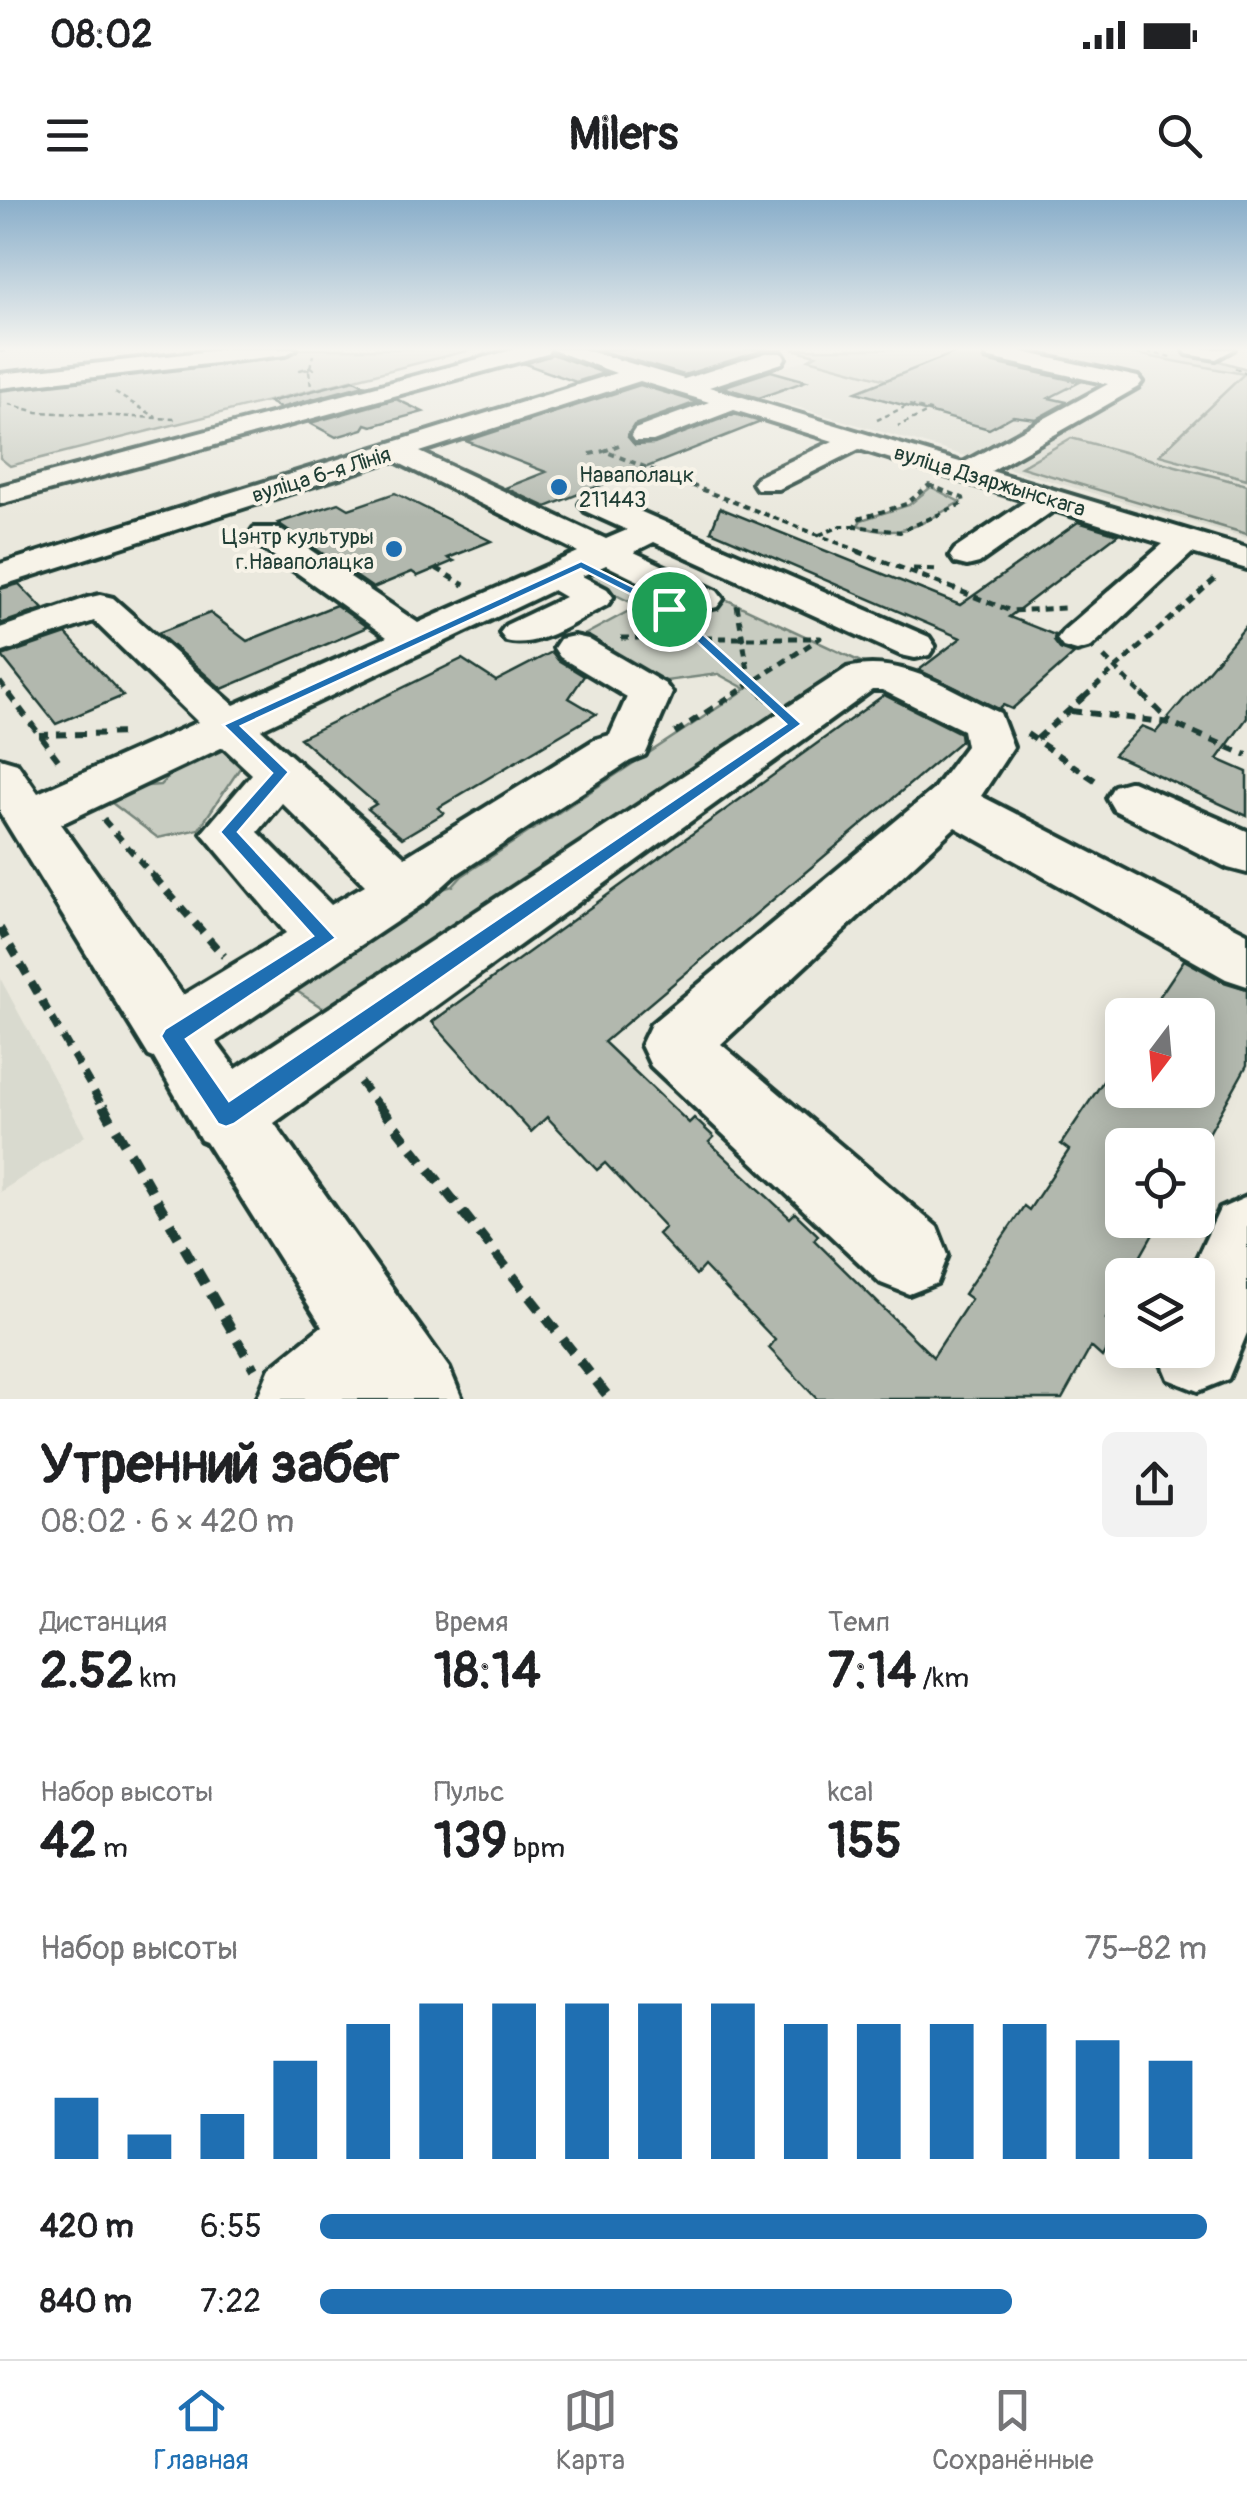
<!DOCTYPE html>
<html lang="ru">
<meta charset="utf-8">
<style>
:root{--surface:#fff;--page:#f2f2f2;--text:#202124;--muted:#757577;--line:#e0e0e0;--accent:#1f6fb2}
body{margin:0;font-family:Pangolin,sans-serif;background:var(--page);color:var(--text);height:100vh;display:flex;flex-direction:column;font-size:38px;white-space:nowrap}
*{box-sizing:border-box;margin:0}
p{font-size:32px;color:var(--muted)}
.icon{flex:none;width:55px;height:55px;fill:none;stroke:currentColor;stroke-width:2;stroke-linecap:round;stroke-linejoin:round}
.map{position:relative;height:1199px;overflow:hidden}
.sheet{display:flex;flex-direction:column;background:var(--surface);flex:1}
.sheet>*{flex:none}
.needle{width:65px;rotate:196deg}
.fabs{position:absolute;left:1105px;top:798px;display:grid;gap:20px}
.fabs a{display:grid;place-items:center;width:110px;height:110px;border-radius:15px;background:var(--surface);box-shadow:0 5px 25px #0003;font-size:50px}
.pin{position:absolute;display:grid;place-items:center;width:85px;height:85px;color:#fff;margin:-42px;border:5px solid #fff;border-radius:50%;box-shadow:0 2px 10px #0007}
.round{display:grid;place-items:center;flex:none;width:105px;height:105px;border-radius:15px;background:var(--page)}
.head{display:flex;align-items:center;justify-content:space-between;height:170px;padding:0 40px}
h1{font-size:55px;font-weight:700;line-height:75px}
.metrics{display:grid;grid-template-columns:repeat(3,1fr);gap:15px;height:170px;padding:10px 40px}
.metrics div{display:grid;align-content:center}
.metrics b{font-size:50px;font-weight:700}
.metrics small{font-size:28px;font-weight:400}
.metrics p{font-size:28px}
.chart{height:280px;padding:20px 40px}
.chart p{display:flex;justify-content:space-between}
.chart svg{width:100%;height:180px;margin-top:10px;stroke:var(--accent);stroke-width:6}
ul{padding:0 40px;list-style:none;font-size:32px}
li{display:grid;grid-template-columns:160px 120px 1fr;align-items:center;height:75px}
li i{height:25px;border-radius:12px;background:var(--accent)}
.status{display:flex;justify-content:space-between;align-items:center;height:70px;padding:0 50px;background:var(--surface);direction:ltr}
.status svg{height:28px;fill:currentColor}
header{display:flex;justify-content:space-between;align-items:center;height:130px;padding:0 40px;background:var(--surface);font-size:45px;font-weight:700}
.tabs{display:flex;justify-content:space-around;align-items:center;height:140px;border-top:2px solid var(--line);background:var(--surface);font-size:28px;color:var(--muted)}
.tabs a{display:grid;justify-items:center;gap:5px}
.tabs .active{color:var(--accent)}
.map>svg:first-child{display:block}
.built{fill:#d9dacf}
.green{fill:#c8ccc1;stroke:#74847a;stroke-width:2.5}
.building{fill:#b2b8ae;stroke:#1f3d34;stroke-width:2.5}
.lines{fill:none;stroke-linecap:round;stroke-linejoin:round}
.minor-casing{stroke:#1f3d34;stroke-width:8}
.path-far5{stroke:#1f3d34;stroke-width:2.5;stroke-dasharray:5 4;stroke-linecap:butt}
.path-far4{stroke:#1f3d34;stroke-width:4;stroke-dasharray:6 5;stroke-linecap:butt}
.path-far3{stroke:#1f3d34;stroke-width:5;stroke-dasharray:8 6;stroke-linecap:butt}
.path-far2{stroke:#1f3d34;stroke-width:6;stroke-dasharray:10 8;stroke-linecap:butt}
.path-far1{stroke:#1f3d34;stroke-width:8;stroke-dasharray:12 9;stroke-linecap:butt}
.path{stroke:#1f3d34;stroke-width:10;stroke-dasharray:16 11;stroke-linecap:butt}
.minor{fill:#f7f3e8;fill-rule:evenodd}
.route{fill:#1f6fb2;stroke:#fff;stroke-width:2.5;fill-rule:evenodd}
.poi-dot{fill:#1f6fb2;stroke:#f7f3e8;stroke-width:4}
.labels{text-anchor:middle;stroke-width:8;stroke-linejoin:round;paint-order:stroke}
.far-street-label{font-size:22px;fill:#1f3d34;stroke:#f7f3e8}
.far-poi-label{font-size:22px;fill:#1f3d34;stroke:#f7f3e8;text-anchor:start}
</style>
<div class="status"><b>08:02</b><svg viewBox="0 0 49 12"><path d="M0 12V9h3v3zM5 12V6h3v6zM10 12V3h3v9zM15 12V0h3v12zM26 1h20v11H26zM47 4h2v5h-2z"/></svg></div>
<header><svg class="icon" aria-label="menu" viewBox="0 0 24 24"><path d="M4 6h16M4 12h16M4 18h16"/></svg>Milers<svg class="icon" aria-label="search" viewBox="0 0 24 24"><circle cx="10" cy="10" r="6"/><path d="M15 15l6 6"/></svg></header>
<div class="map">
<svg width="1247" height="1199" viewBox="0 0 1247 1199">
<rect width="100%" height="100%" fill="#eae8dd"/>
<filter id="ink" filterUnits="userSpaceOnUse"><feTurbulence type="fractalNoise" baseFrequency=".01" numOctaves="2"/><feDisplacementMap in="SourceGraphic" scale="20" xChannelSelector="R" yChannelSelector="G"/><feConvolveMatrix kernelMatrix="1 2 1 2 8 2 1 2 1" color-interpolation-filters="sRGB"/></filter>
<g filter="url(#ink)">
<!-- built -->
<g class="built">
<path d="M792 149H1108L1242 173 1245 175 1160 255 1247 279V338L728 187 816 156Z"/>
<path d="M0 778 85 936 0 992Z"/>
</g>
<!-- green -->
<g class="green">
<path d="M296 149H474L10 266 0 258V183Z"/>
<path d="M792 149H965L886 180 809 159 816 155Z"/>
<path d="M1109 149H1178L1247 169V279L1159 255 1244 174Z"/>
<path d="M1071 238 1247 285V334L1021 267Z"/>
<path d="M931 287 960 302C924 322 901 342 858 325L861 320 909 305Z"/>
<path d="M624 352 863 463 668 595 347 824 283 782 415 697 453 686 462 676 746 489 718 474 651 483 575 440 638 406 576 375Z"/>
<path d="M223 548 242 565 199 629 158 638 112 603 134 587 160 585 182 564Z"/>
</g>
<!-- building -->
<g class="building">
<path d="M594 149H768L684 175Z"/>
<path d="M964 149H982L985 161 1080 182 1049 198 1067 202 1036 219 1013 216 989 229 856 192Z"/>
<path d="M552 154 604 173 576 182 525 164Z"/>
<path d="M771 171 806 181 759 198 722 187Z"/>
<path d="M354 180 364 185 280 208 269 202Z"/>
<path d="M640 185 697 202 634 225 628 237 635 245 654 244 734 214 761 222 546 307 505 288 546 272 466 241Z"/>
<path d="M396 199 423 212 372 226 366 224 363 229 336 237 310 223Z"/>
<path d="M395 293 491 341 448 358 454 361 418 376 412 372 373 388 278 323 339 303 349 309Z"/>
<path d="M720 308 960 405 1078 322 1118 334 1009 417 1055 435 1054 441 1060 449 1074 454 1012 509 1003 505 999 509 919 470 961 438 711 331Z"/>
<path d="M19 384 43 409 0 424V389Z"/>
<path d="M336 405 367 427 222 489 158 433 210 413 247 441Z"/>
<path d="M1247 425V518L1217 559 1247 572V616L1114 555 1142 526 1156 532Z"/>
<path d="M66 434 123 496 56 524 2 456Z"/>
<path d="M552 452 558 460 584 476 569 498 596 514 438 608 444 613 402 638 368 609 376 604 300 538 462 459 496 481Z"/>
<path d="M884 495 960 533 961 541 604 842 689 923 694 918 714 937 709 942 790 1018 795 1013 818 1035 814 1040 933 1157 971 1099 964 1094 1024 1006 1029 1010 1069 950 1061 944 1122 853V890H1198V815H1147L1184 760 1224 782 1247 789V865L1198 953V945H1122V1020H1161L1130 1075H1122V1090L1106 1119 1118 1128 1102 1157 1091 1147 1062 1199H817L769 1148 775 1140 704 1066 696 1075 658 1034 665 1027 605 963 597 970 547 917 531 932 432 822Z"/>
</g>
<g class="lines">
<defs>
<g id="minor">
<path d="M230 149H296L285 155 0 188V174Z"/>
<path d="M516 149H582L684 179 766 153H782L785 158 782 163 709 187 963 263 1108 184 986 157 985 149H1009L1138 177 1142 182 1138 187 991 271 1247 348V369L1192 353 1091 447 1077 451 1063 447 1057 439 1063 431 1163 344 1054 310 979 363 967 366 955 363 950 356 955 349 1026 301 859 249 779 289H757L753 283 757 277 833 241 734 210 653 241H635L631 235 635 229 709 202 640 181 420 252 606 339 627 330 585 311 580 304 585 297H607L929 437 935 446 929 455 915 458 901 455 654 342 634 352 717 391 723 399 717 407 704 410 691 407 606 365 582 376 607 389 613 397 607 405C578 419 539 450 506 441L500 433 506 425 565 397 553 390 261 529 405 657 596 539 610 535 627 497 560 457 554 448 560 439 574 436 588 439 665 484 672 493 645 555 630 561 454 676 424 703 216 842 236 869 847 468C902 454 952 491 1000 513L1013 547 981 596 1247 733V786L1226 779 955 627 721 844 937 1027 948 1055 937 1083 909 1094 881 1083 651 866 641 845 651 824 933 590 966 546 963 530 882 490H872L274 923 449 1168 462 1199H257L270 1168 322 1126 206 942 201 940 154 858 149 856 0 613V558L17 563 38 593 198 522 94 421 0 453V428L87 398 100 395 113 398 234 505 387 437 254 342 249 335 254 328H278L418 423 578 352 393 260 0 386V364L616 173 550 149 547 154 0 304V286ZM223 547 252 574 202 633 286 733 183 795 61 624ZM282 603 365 685 331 705 258 632Z"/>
<path d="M1184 149H1234L1216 159 1187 154Z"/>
<path d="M1132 581 1247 631V673L1228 668 1114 610 1107 598 1114 586Z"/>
<path d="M1247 997V1133L1228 1179 1198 1191 1168 1179 1156 1150H1198V1075H1189L1220 1009Z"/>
</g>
</defs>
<!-- minor casing -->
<use href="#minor" class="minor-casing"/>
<!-- path-far5 -->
<g class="path-far5">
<path d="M1130 149 1172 157"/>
<path d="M0 152 11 149"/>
<path d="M310 167 314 169 300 170Z"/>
<path d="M310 167 313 155"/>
<path d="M1235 168 1247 174"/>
<path d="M309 171 311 187"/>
<path d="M115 193 156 217"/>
<path d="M9 204 37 212 175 219"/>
<path d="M877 220 909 205 930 211 898 226"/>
</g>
<!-- path-far4 -->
<g class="path-far4">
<path d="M619 245 604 251 864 353"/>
<path d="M590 254 604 251"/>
<path d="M929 285 963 298 964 303 900 332 855 326 858 319 906 304Z"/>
<path d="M819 335 841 326H855"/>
</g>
<!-- path-far3 -->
<g class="path-far3">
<path d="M857 351 1011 411 1065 408"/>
<path d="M436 368 464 385"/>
<path d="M913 369 941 370"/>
<path d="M737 405 750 482"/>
<path d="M686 424 765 497"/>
<path d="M621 438H820L730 497"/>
<path d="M1104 457 1144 497"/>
<path d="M0 482 11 497"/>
<path d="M1084 497 1217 377"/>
</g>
<!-- path-far2 -->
<g class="path-far2">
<path d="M9 494 62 565"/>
<path d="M763 494 769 500"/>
<path d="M1142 494 1170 522"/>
<path d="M1071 511 1171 523 1247 555"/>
<path d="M675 533 734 494"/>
<path d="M1027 534 1099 583"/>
<path d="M39 535 128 533"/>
<path d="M1037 539 1087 494"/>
<path d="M103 619 156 679"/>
</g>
<!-- path-far1 -->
<g class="path-far1">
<path d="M153 676 224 756"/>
<path d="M0 728 104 909"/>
<path d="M360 882 381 909"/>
</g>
<!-- path -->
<g class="path">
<path d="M103 906 254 1169"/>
<path d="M379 906 610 1199"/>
</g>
<!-- minor -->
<use href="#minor" class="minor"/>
</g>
</g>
<!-- sky -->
<linearGradient id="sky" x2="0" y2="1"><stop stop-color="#89aeca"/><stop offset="0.47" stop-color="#f6f5f0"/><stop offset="1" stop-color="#f6f5f0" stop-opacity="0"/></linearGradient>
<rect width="1247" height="317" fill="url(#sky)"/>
<!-- route -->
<path class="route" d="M581 361 673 407 802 524 234 924 226 927 218 924 165 843 161 836 165 829 313 736 220 632 272 573 223 525ZM581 369 665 412 786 524 229 901 186 839 336 738 238 632 289 572 241 526Z"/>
<!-- markers -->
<g class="poi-dot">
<circle cx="559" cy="287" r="10"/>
<circle cx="394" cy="349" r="10"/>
</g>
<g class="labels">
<!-- far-street labels -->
<g class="far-street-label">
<text transform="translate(321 274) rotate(-17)" y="8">вуліца 6-я Лінія</text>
<text transform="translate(990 280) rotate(17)" y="8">вуліца Дзяржынскага</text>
</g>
<!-- far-poi labels -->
<g class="far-poi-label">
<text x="579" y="282">Наваполацк<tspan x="579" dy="25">211443</tspan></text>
<text x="374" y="344" text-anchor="end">Цэнтр культуры<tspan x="374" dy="25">г.Наваполацка</tspan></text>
</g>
</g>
</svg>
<div class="fabs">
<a><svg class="needle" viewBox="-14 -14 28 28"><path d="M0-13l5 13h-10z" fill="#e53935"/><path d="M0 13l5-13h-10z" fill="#757577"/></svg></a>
<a><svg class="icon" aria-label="locate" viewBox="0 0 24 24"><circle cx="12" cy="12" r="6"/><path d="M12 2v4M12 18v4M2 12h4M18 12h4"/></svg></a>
<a><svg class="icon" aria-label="layers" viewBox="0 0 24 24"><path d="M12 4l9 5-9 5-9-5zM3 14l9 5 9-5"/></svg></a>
</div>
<div class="pin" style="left:669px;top:409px;background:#1e9e55"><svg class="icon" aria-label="arrive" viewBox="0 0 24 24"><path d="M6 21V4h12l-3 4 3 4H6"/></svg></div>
</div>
<section class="sheet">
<div class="head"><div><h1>Утренний забег</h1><p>08:02 · 6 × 420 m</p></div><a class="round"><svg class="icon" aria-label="share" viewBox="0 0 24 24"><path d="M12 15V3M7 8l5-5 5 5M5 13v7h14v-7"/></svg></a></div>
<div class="metrics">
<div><p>Дистанция</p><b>2.52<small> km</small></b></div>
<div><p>Время</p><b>18:14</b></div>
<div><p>Темп</p><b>7:14<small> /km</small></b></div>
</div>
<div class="metrics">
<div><p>Набор высоты</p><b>42<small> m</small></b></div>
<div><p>Пульс</p><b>139<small> bpm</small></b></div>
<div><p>kcal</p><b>155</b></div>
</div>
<div class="chart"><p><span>Набор высоты</span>75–82 m</p>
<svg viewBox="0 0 160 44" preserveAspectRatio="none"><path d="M5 44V29M15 44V38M25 44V33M35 44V20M45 44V11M55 44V6M65 44V6M75 44V6M85 44V6M95 44V6M105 44V11M115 44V11M125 44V11M135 44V11M145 44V15M155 44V20"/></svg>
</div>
<ul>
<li><b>420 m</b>6:55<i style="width:100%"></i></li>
<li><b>840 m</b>7:22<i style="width:78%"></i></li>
</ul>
</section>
<nav class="tabs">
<a class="active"><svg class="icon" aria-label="home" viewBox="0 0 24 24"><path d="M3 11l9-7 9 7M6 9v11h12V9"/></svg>Главная</a>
<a><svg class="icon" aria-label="map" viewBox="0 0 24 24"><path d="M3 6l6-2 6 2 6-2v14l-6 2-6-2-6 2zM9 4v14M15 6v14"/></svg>Карта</a>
<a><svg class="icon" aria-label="saved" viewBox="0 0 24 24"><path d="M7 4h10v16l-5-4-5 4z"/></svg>Сохранённые</a>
</nav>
